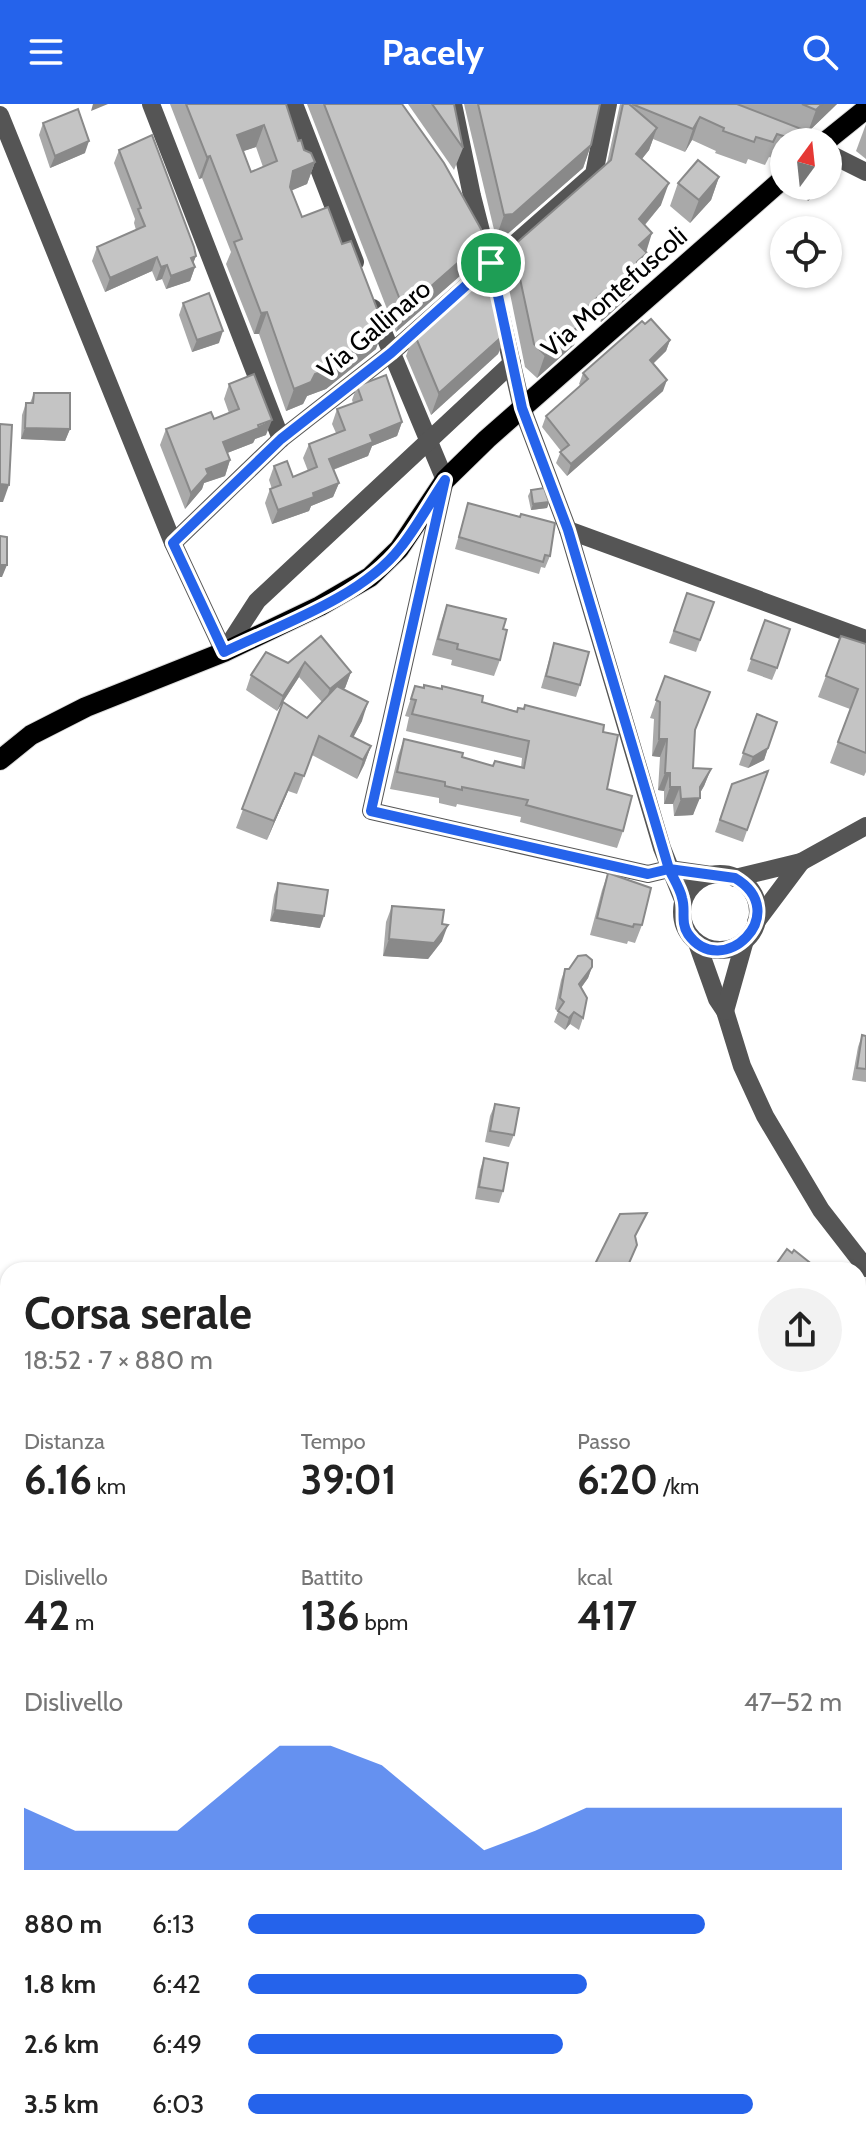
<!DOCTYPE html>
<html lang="it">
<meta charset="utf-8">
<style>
:root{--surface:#fff;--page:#f2f2f2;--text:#222;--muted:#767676;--accent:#2563eb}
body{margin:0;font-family:Cabin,sans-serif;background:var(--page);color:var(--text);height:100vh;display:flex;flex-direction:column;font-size:30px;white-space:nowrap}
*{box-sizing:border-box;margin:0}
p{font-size:26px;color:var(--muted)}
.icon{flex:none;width:44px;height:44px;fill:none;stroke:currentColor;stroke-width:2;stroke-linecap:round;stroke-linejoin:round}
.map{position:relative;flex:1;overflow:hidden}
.side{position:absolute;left:0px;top:1158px;width:866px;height:890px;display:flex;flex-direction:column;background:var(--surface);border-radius:24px 24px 0 0;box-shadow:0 2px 6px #0004}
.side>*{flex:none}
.needle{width:52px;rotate:15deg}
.controls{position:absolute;left:770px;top:24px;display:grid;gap:16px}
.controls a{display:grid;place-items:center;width:72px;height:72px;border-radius:50%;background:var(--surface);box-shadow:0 2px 6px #0004;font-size:40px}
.pin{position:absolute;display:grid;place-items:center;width:68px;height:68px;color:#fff;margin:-34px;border:4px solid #fff;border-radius:50%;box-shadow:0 2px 8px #0007}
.round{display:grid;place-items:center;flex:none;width:84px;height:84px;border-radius:42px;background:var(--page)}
.headline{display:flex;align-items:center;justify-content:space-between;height:136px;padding:0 24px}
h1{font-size:44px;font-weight:700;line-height:60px}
.stats{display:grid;grid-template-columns:repeat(3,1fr);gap:12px;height:136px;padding:8px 24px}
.stats div{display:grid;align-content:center}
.stats b{font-size:40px;font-weight:700}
.stats small{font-size:22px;font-weight:400}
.stats p{font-size:22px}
.chart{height:224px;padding:16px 24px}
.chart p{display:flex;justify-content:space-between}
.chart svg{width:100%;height:144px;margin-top:8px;fill:var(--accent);opacity:.7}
ul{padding:0 24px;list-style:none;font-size:26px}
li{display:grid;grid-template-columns:128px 96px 1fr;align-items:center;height:60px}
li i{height:20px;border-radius:10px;background:var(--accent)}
header{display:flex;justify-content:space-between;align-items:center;height:104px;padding:0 24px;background:var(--accent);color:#fff;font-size:36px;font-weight:700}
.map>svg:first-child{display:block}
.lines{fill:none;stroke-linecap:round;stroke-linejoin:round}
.major-casing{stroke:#dbdbdb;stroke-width:22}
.minor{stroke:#555;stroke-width:18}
.major{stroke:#000;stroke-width:20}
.wall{fill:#a9a9a9;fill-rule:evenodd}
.shaded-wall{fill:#898989}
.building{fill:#c4c4c4;stroke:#898989;stroke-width:2;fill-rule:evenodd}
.route-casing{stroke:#fff;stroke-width:16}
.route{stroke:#2563eb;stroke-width:10}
.labels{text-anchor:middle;stroke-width:8;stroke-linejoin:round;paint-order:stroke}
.street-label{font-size:26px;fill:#000;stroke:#fff}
</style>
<header><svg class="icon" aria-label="menu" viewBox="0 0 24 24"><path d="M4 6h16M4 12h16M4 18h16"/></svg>Pacely<svg class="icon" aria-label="search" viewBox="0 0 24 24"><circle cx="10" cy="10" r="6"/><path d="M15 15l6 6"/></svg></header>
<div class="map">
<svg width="866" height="2047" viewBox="0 0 866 2047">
<rect width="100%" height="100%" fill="#fff"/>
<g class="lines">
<defs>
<g id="major">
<path d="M825 38 866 5"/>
<path d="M0 656 31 631 86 603 224 548 320 502 370 473 399 445 445 376 487 335 784 74"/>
</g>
</defs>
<!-- major casing -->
<use href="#major" class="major-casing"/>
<!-- minor -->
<g class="minor">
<path d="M151 0 281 335"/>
<path d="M294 0 355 158"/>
<path d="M453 0 472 92 495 182"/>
<path d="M0 11 173 439 224 548"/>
<path d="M828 49 866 68"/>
<path d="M373 204 445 376 371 707 648 770 669 765 711 771"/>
<path d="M500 208 522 304 568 426 662 744 683 796"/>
<path d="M568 426 866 535"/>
<path d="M173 439 281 335 391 249 594 70 608 0"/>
<path d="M224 548 257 497 512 259"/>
<path d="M801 758 866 722"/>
<circle cx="720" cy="808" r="38"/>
<path d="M735 774 801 758 756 818"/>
<path d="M697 839 717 895 725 907 742 962 765 1012 821 1106 866 1164"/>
<path d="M725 907 745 836"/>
<path d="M858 1502 866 1489"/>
<path d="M710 2047V2040"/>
</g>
<!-- major -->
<use href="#major" class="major"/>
</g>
<!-- wall -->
<g class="wall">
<path d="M170 0H286L298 37 304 46 315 58 307 80 291 86 302 113 376 245 326 285 307 292 303 300 286 307 259 230H254L226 160 231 148 202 74 199 75ZM256 43 263 63 251 68 243 47Z"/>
<path d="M307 0H402L486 134 478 156 396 228Z"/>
<path d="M408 0H454L463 44 454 66Z"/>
<path d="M464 0H600L591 41 583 64 505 132 496 134Z"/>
<path d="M620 0H837L808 28 804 27 815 38H784V57L769 53 765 61 748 55 746 60 715 49 716 47 692 36 685 48 653 35 649 46 642 55 661 101 645 121V148L647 149 642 163 644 165 635 187 601 218 595 211 580 225 574 241 537 274 525 263 505 165 513 142 607 59Z"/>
<path d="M43 19 85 49 50 64 39 31Z"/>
<path d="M866 20V55L856 47Z"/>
<path d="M119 46 196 152 193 159 195 163 190 177 166 185 162 175 156 177 152 167 105 188 92 157 97 143 136 126 134 119 135 115 114 59Z"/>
<path d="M719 73 711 96 690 119 670 102 678 79Z"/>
<path d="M794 82H824L808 97Z"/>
<path d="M183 199 219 239 192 248 179 211Z"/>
<path d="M645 220 670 236 666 247 653 260 663 287 567 372 556 359 561 347 542 323 546 312 581 282 579 280 583 269Z"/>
<path d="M507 228 498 250 431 311 406 252 414 229Z"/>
<path d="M229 280 266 331 255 335 253 339 227 349 230 356 225 372 204 379 202 385 185 405 160 341 166 325 214 315 229 309 224 295Z"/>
<path d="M357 282 402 318 397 332 372 342 368 352 333 366 339 379 333 393 311 402 309 407 272 420 265 399 270 385H272L269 376 274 362 293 373 308 367 303 354 309 340 336 329 332 320 337 305 353 299 352 296Z"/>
<path d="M34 289 70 325 65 337 21 335 22 311 26 299H30Z"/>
<path d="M531 386 549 398 547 404 531 406 528 392Z"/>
<path d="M468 399 550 452 545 464 541 463 539 470 455 445Z"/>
<path d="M687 489 714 498 696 548 669 539Z"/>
<path d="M447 501 503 525 500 556 494 572 451 561 452 556 432 551 441 518Z"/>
<path d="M765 516 777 564 772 576 747 567Z"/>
<path d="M321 532 351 568 345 584 343 585 362 617 353 633 371 642 364 661 357 675 312 651 297 690 288 687 267 736 236 724 283 598 307 614 322 598 299 573 277 607 246 586 251 571 288 559Z"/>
<path d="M841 532 866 540V668L864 672 830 659 850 605 818 593Z"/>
<path d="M554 539 580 581 576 593 541 584Z"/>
<path d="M665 572 695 626 693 664 711 665 704 682 700 689 693 711 674 712 673 700H664V687L658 686 660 653 652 652 654 615 650 614Z"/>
<path d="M415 582 603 628 607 685 623 727 617 744 520 718 521 713 457 700 456 703 439 699V694L390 685 398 652 404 635 493 662 521 664 522 654 406 627 409 613 405 612Z"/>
<path d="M757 610 768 644 764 656 748 664 739 661Z"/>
<path d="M768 667 743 738 715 728 732 680Z"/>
<path d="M608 769 642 821 635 839 628 837 627 840 590 831 602 786Z"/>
<path d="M278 779 320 824 270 817 274 791Z"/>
<path d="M392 802 442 820V837L428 855 383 852 386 818Z"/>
<path d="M592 863 588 874 581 884 583 914 579 926 570 920 565 926 554 918 558 908 555 905 561 876 565 865Z"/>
<path d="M862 931 866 932V978L852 976 858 943Z"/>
<path d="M495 1000 514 1031 509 1043 485 1038 490 1012Z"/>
<path d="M484 1054 503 1087 499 1099 475 1095 480 1066Z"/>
<path d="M777 1159 818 1166H774Z"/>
</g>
<!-- shaded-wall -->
<g class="shaded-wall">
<path d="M93 0H108L91 7Z"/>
<path d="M822 0H837L808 28 816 6Z"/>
<path d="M700 13 692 36 685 48 693 25Z"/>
<path d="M264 21 256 43 229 52 237 31Z"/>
<path d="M657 24 649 46 628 72 636 50Z"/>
<path d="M89 37 85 49 50 64 55 52Z"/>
<path d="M591 41 583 64 505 132 496 134 504 111Z"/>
<path d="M210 52 202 74 199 75 207 53Z"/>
<path d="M315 58 307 80 286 89 293 67Z"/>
<path d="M834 58 828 74V63Z"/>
<path d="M719 73 711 96 690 119 699 96Z"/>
<path d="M669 79 661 101 631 137 639 115Z"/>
<path d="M813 82H824L808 97Z"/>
<path d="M652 129 640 168 644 165 635 187 601 218 609 195 639 141Z"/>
<path d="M486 134 478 156 396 228 404 206Z"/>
<path d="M196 152 191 165 195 163 190 177 166 185 171 172 191 154Z"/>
<path d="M157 153 152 167 105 188 110 174Z"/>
<path d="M167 161 162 175 156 177 161 163Z"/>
<path d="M603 188 595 211 580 225 574 241 537 274 545 251 577 213Z"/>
<path d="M267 208 259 230H254L261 209Z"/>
<path d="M384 223 376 245 326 285 307 292 303 300 286 307 294 285Z"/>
<path d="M223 227 219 239 192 248 197 236Z"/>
<path d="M507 228 498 250 431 311 439 289Z"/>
<path d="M670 236 666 247 645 267 650 256Z"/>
<path d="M667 276 663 287 567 372 571 360Z"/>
<path d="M272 316 266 331 255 335 253 339 217 353 223 338Z"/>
<path d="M402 318 397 332 372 342 368 352 324 369 329 355 370 331Z"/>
<path d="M25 324 70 325 65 337 21 335Z"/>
<path d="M230 356 225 372 204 379 202 385 185 405 191 389 206 365Z"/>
<path d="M339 379 333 393 311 402 309 407 272 420 278 406 313 389Z"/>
<path d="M0 380 9 381 3 398H0Z"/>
<path d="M549 398 547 404 531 406 533 400Z"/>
<path d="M0 461H7L2 473H0Z"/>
<path d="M305 558 299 573 277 607 283 592Z"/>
<path d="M351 568 345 584 324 600 330 585Z"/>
<path d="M368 598 362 617 346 647 351 632Z"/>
<path d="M659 635H667L660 653 652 652Z"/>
<path d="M371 642 364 661 357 675 363 656Z"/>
<path d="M768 644 764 656 748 664 753 653Z"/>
<path d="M711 665 704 682 697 694H700L693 711 674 712 681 695 700 683Z"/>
<path d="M295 669 288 687 267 736 274 717Z"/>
<path d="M665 669H670L664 687 658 686Z"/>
<path d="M670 683H680L673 700H664Z"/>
<path d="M275 806 324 812 320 824 270 817Z"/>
<path d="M448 821 442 837 428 855 383 852 389 835Z"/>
<path d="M592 863 588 874 575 892 579 880Z"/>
<path d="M574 908 570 920 565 926 569 914Z"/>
<path d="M858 1315 866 1316V1334L858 1333Z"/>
</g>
<!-- building -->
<g class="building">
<path d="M186 0H286L298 37 301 36 304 46 311 49 315 58 293 67 290 83 302 113 328 103 342 140 351 137 384 223 334 263 315 270 311 278 294 285 267 208 261 209 234 138 242 135 210 52 207 53ZM264 21 277 57 251 68 237 31Z"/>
<path d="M324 0H402L444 59 486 134 404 206Z"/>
<path d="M432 0H454L463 44Z"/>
<path d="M478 0H600L591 41 513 110 504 111Z"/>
<path d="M623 0H629L657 24 636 50 669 79 639 115 652 129 639 141 647 149 637 158 644 165 609 195 603 188 577 213 582 219 545 251 534 240 513 142 611 56Z"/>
<path d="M632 0H737L804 26 815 38H802L777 30 773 38 756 33 754 38 723 27 724 24 700 13 693 25Z"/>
<path d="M802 0H822L816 6Z"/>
<path d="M78 5 89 37 55 52 43 19Z"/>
<path d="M152 31 194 143 196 152 191 154 195 163 171 172 167 161 161 163 157 153 110 174 97 143 145 122 138 105 141 104 119 46Z"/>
<path d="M828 52 834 58 828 63Z"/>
<path d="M698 56 719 73 699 96 678 79Z"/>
<path d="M492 160 507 228 439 289 414 229Z"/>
<path d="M209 189 223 227 197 236 183 199Z"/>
<path d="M651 215 670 236 650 256 667 276 571 360 560 348 569 341 546 312 588 275 583 269 642 217 645 220Z"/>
<path d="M254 270 272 316 258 321 259 324 223 338 230 356 206 365 208 370 191 389 166 325 211 308 214 315 239 305 229 280Z"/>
<path d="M386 271 402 318 370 331 373 338 329 355 339 379 313 389 314 393 278 406 270 385 281 381 274 362 287 357 293 373 317 363 309 340 345 326 337 305 362 296 357 282Z"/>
<path d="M34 289H70V325L25 324 26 299H33Z"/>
<path d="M0 320 12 321 9 381 0 380Z"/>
<path d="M544 384 549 398 533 400 531 386Z"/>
<path d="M468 399 520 413 521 410 555 419 550 452 545 451 543 458 459 433Z"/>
<path d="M0 432 7 433V461H0Z"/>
<path d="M687 489 714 498 700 536 674 527Z"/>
<path d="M447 501 506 515 503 525 507 526 500 556 457 545 458 540 438 535Z"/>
<path d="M765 516 790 525 777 564 751 555Z"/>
<path d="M321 532 351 568 330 585 305 558 283 592 251 571 266 548 288 559Z"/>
<path d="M841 532 866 540V649L838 638 858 585 826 572Z"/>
<path d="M554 539 589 548 580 581 546 572Z"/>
<path d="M665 572 710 588 695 626 693 664 711 665 700 683V694L681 695 680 683H670V669H665L667 635H659L660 598 656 596Z"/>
<path d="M424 581 442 585V582L483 592 482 598 517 608 518 604 524 605 525 601 604 621 603 628 618 631 607 685 632 692 623 727 526 701 528 696 462 683V686L445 682V678L397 668 404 635 463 649 462 653 493 662 495 657 524 664 529 637 412 610 416 596 411 595 415 582 424 584Z"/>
<path d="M337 582 368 598 351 632 371 642 363 656 319 632 304 672 295 669 274 717 242 705 283 598 307 614Z"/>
<path d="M757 610 777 618 768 644 753 653 743 649Z"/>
<path d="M768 667 747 726 720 716 732 680Z"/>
<path d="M608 769 651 784 642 821 634 820 633 823 597 814Z"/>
<path d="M278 779 328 786 324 812 275 806Z"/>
<path d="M392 802 444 806 442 820 448 821 434 839 389 835Z"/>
<path d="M586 851 592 856V863L579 880 587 894 583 914 574 908 569 914 558 907 564 898 560 894 565 865H569L578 852Z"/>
<path d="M862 931 866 932V965L857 964Z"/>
<path d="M495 1000 519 1004 514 1031 490 1027Z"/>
<path d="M484 1054 508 1059 503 1087 479 1083Z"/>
<path d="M647 1109 635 1132 637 1141 626 1166H592L620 1110Z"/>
<path d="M787 1145 792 1149 794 1146 818 1165 817 1166H783L784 1164 777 1159Z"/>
<path d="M858 1276H863L866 1278V1316L858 1315Z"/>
</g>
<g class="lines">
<defs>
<path id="route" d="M491 159 391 249 281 335 173 439 224 548C280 521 362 493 400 444 417 423 430 398 445 376L371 707 648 770 669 765C673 774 680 784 682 794 686 806 680 818 688 830 722 878 794 809 735 774L669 765 568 426 522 304 491 159"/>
</defs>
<!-- route casing -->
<use href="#route" class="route-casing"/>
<!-- route -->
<use href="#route" class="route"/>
</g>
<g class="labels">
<!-- street labels -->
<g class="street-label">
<text transform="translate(614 188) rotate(-41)" y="9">Via Montefuscoli</text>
<text transform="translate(374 225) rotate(-40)" y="9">Via Gallinaro</text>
</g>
</g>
</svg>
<div class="controls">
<a><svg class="needle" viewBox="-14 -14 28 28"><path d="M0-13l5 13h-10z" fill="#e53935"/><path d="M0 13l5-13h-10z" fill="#767676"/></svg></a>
<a><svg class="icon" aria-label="locate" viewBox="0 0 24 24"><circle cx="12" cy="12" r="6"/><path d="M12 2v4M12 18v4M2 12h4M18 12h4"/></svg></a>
</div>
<div class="pin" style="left:491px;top:159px;background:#1e9e55"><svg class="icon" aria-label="arrive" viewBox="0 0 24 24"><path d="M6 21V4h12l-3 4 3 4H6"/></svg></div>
<section class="side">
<div class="headline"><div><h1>Corsa serale</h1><p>18:52 · 7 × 880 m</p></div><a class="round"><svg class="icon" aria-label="share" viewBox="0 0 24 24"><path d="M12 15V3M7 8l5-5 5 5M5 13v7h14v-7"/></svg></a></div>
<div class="stats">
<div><p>Distanza</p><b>6.16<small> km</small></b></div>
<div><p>Tempo</p><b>39:01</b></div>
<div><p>Passo</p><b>6:20<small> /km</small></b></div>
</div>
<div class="stats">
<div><p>Dislivello</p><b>42<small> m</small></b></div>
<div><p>Battito</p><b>136<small> bpm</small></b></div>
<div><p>kcal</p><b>417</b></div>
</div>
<div class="chart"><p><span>Dislivello</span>47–52 m</p>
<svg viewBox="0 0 160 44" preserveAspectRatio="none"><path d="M0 44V25L10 32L20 32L30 32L40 19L50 6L60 6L70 12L80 25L90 38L100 32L110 25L120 25L130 25L140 25L150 25L160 25V44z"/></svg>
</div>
<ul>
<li><b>880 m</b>6:13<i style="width:77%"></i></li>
<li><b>1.8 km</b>6:42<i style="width:57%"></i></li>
<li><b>2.6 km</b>6:49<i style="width:53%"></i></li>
<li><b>3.5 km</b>6:03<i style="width:85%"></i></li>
</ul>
</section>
</div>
